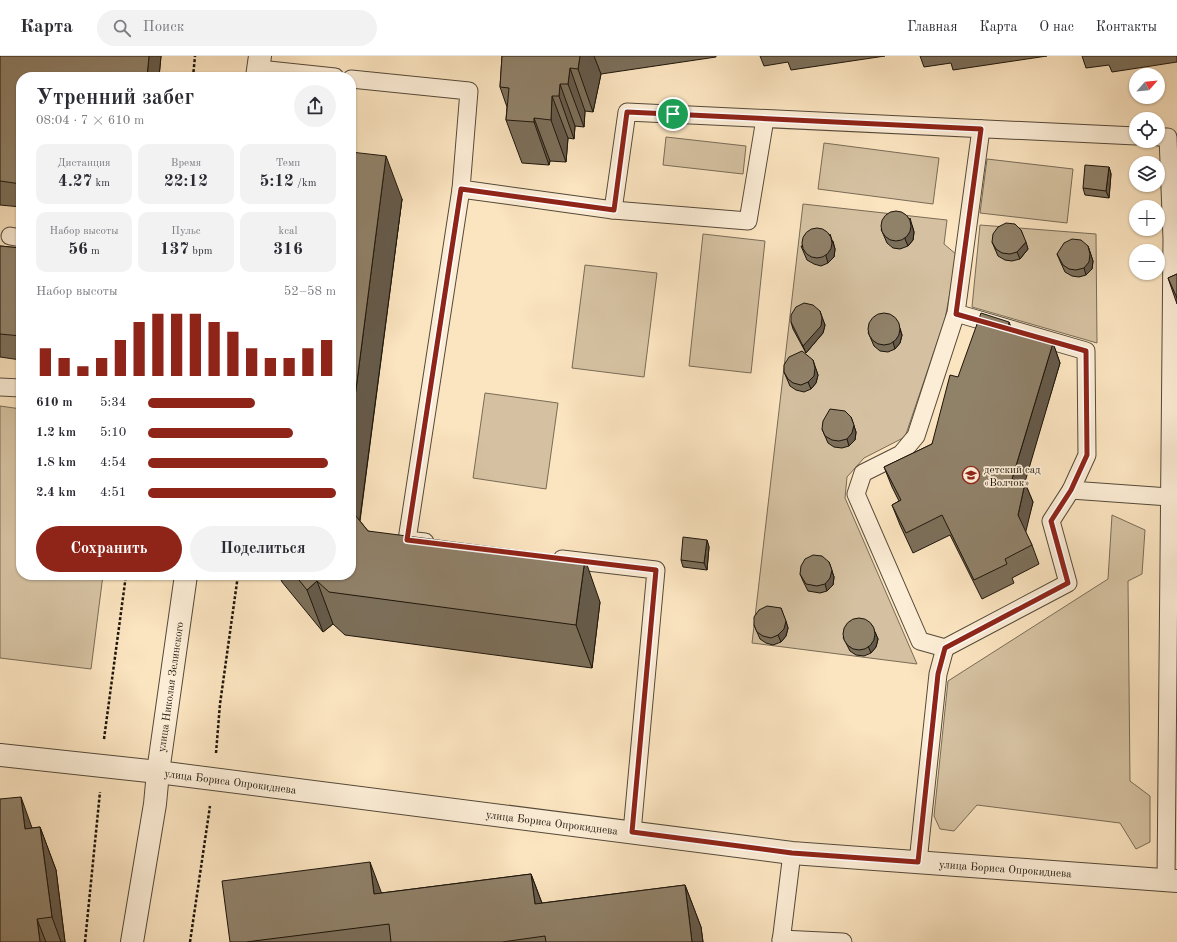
<!DOCTYPE html>
<html lang="ru">
<meta charset="utf-8">
<style>
:root{--surface:#fff;--page:#f2f2f3;--text:#2b2b33;--muted:#7c7c81;--line:#e1e1e2;--accent:#8f2418}
body{margin:0;font-family:"Old Standard TT",serif;background:var(--page);color:var(--text);height:100vh;display:flex;flex-direction:column;font-size:15px;white-space:nowrap}
*{box-sizing:border-box;margin:0}
p{font-size:13px;color:var(--muted)}
.icon{flex:none;width:22px;height:22px;fill:none;stroke:currentColor;stroke-width:2;stroke-linecap:round;stroke-linejoin:round}
.map{position:relative;flex:1;overflow:hidden}
.details{position:absolute;left:16px;top:16px;width:340px;height:508px;display:flex;flex-direction:column;background:var(--surface);border-radius:16px;box-shadow:0 1px 3px #0004}
.details>*{flex:none}
.needle{width:26px;rotate:63deg}
.buttons{position:absolute;left:1129px;top:12px;display:grid;gap:8px}
.buttons a{display:grid;place-items:center;width:36px;height:36px;border-radius:50%;background:var(--surface);box-shadow:0 1px 3px #0004;font-size:20px}
.pin{position:absolute;display:grid;place-items:center;width:34px;height:34px;color:#fff;margin:-17px;border:2px solid #fff;border-radius:50%;box-shadow:0 1px 4px #0007}
.round{display:grid;place-items:center;flex:none;width:42px;height:42px;border-radius:21px;background:var(--page)}
.headline{display:flex;align-items:center;justify-content:space-between;height:68px;padding:0 20px}
h1{font-size:22px;font-weight:600;line-height:30px}
.figures{display:grid;grid-template-columns:repeat(3,1fr);gap:6px;height:68px;padding:4px 20px}
.figures div{display:grid;align-content:center;border-radius:10px;background:var(--page);text-align:center}
.figures b{font-size:17px;font-weight:600}
.figures small{font-size:11px;font-weight:400}
.figures p{font-size:11px}
.chart{height:112px;padding:8px 20px}
.chart p{display:flex;justify-content:space-between}
.chart svg{width:100%;height:72px;margin-top:4px;stroke:var(--accent);stroke-width:6}
.cta{display:flex;gap:8px;margin-top:auto;padding:8px 20px}
.cta a{flex:1;height:46px;border-radius:24px;background:var(--accent);color:#fff;font-size:16px;font-weight:600;line-height:46px;text-align:center}
.cta a+a{background:var(--page);color:var(--text)}
ul{padding:0 20px;list-style:none;font-size:13px}
li{display:grid;grid-template-columns:64px 48px 1fr;align-items:center;height:30px}
li i{height:10px;border-radius:5px;background:var(--accent)}
header{display:flex;align-items:center;gap:24px;box-sizing:border-box;height:56px;padding:0 20px;background:var(--surface);border-bottom:1px solid var(--line)}
header strong{font-size:19px}
nav{display:flex;gap:22px;margin-inline-start:auto;font-size:14px}
.search{width:280px;height:36px;background:var(--page);display:flex;align-items:center;gap:10px;box-sizing:border-box;padding:0 14px;border-radius:22px;color:var(--muted);font-size:15px}
.map>svg:first-child{display:block}
.green{fill:#d5c1a1;stroke:#796b56}
.lines{fill:none;stroke-linecap:round;stroke-linejoin:round}
.service-casing{stroke:#544938;stroke-width:19}
.minor-casing{stroke:#544938;stroke-width:24}
.path{stroke:#1d150b;stroke-width:2.5;stroke-dasharray:3 2;stroke-linecap:butt}
.service{stroke:#fcedd6;stroke-width:17}
.minor{stroke:#fcedd6;stroke-width:22}
.wall{fill:#7c6f5a;stroke:#1d150b}
.shaded-wall{fill:#655a4a;stroke:#1d150b}
.building{fill:#908169;stroke:#1d150b}
.route-casing{stroke:#fff;stroke-width:8}
.route{stroke:#8f2418;stroke-width:5}
.labels{text-anchor:middle;stroke-width:3.5;stroke-linejoin:round;paint-order:stroke}
.poi-label{font-size:11px;fill:#1d150b;stroke:#fcedd6;text-anchor:start}
.street-label{font-size:11px;fill:#1d150b;stroke:#fcedd6}
</style>
<header>
<strong>Карта</strong>
<div class="search"><svg class="icon" aria-label="search" viewBox="0 0 24 24"><circle cx="10" cy="10" r="6"/><path d="M15 15l6 6"/></svg>Поиск</div>
<nav><a>Главная</a><a>Карта</a><a>О нас</a><a>Контакты</a></nav>
</header>
<div class="map">
<svg width="1177" height="886" viewBox="0 0 1177 886">
<rect width="100%" height="100%" fill="#fbe4c0"/>
<filter id="stains"><feTurbulence type="fractalNoise" baseFrequency=".005" numOctaves="4"/><feColorMatrix values="0 0 0 0 .2 0 0 0 0 .09 0 0 0 0 .02 0 0 0 .5 -.17"/></filter>
<radialGradient id="worn" r=".72"><stop offset=".6" stop-color="#630" stop-opacity="0"/><stop offset="1" stop-color="#630" stop-opacity=".3"/></radialGradient>
<!-- green -->
<g class="green">
<path d="M666 81 746 90 743 118 663 109Z"/>
<path d="M824 87 939 102 933 148 818 133Z"/>
<path d="M987 103 1073 113 1067 167 980 157Z"/>
<path d="M803 148 947 164 944 188 957 199 945 263 905 381 864 402 847 421 845 442 917 608 752 587Z"/>
<path d="M980 169 1096 178 1097 287 972 251Z"/>
<path d="M703 178 765 185 751 317 689 310Z"/>
<path d="M585 209 657 217 644 321 572 312Z"/>
<path d="M485 337 558 347 546 433 473 422Z"/>
<path d="M0 350 21 353V519H103L91 613 0 602Z"/>
<path d="M1112 459 1145 474 1142 518 1128 525 1130 725 1150 740V786L1136 793 1120 767 977 749 954 775 940 773 934 760 948 625 1108 523Z"/>
</g>
<g class="lines">
<defs>
<g id="service">
<path d="M259 13 335 21"/>
<path d="M351 23 469 35 461 133 613 154 627 56 1136 80"/>
<path d="M1158 81H1168L1172 183 1166 824"/>
<path d="M613 154 748 165 765 63"/>
<path d="M10 180 21 182"/>
<path d="M956 257 1086 295 1087 399 1071 434 1051 465 1068 527 945 592 920 585 856 438 863 417 901 398 916 380 956 257 981 73"/>
<path d="M0 331 21 332"/>
<path d="M1071 434 1169 441"/>
<path d="M425 486 407 484 461 133"/>
<path d="M562 503 656 514 632 776"/>
<path d="M918 806 938 618 945 592"/>
<path d="M781 883 843 886"/>
<path d="M781 886 792 797"/>
</g>
<g id="minor">
<path d="M257 21 260 0"/>
<path id="s1" d="M0 699 158 716 792 797 1177 825"/>
<path id="s2" d="M132 886 155 748 158 716 186 519"/>
</g>
</defs>
<!-- service casing -->
<use href="#service" class="service-casing"/>
<!-- minor casing -->
<use href="#minor" class="minor-casing"/>
<!-- path -->
<g class="path">
<path d="M193 21 195 0"/>
<path d="M104 683 126 519"/>
<path d="M216 697 220 648 238 519"/>
<path d="M85 886 100 736"/>
<path d="M190 886 210 750"/>
</g>
<!-- service -->
<use href="#service" class="service"/>
<!-- minor -->
<use href="#minor" class="minor"/>
</g>
<!-- wall -->
<g class="wall">
<path d="M0 0H161L159 21H21V151L0 149Z"/>
<path d="M502 0H716V1L601 18 593 56 585 55 584 71 575 70 574 83 568 82 566 106 550 105 549 109 522 107 506 64 507 51 500 31Z"/>
<path d="M760 0H885L791 14 788 6 764 10Z"/>
<path d="M920 0H1047L953 14 951 7 924 11Z"/>
<path d="M1082 0H1177V6L1112 16 1109 9 1086 12Z"/>
<path d="M1109 111 1111 118 1109 142 1085 139 1083 132Z"/>
<path d="M402 143 360 465 368 475 600 546 592 612 345 579 333 568 323 576 282 526 279 519H351Z"/>
<path d="M912 169 914 176 913 184 908 190 900 193 893 192 887 187 881 173Z"/>
<path d="M1021 174 1028 193 1020 203 1012 205 1005 204 998 200 992 186Z"/>
<path d="M833 185 835 193 834 201 828 207 821 210 814 208 807 204 801 190Z"/>
<path d="M0 190 21 192V304L0 301Z"/>
<path d="M1088 190 1093 205 1092 213 1086 219 1079 221 1072 220 1065 216 1060 205 1057 198Z"/>
<path d="M1177 218V248L1168 222Z"/>
<path d="M822 262 825 269 823 277 806 297 793 273 791 266Z"/>
<path d="M1009 266 1012 274 1053 287 1060 307 1024 426 1025 427 1033 446 1025 475 1032 489 1039 508 1012 522 1014 527 982 543 950 479 913 497 900 469 892 449 899 445 892 431 884 411 932 388 958 321Z"/>
<path d="M900 272 902 279 900 287 895 293 888 296 880 295 874 290 868 276Z"/>
<path d="M815 311 818 319 816 327 811 333 804 336 796 334 790 330 784 316Z"/>
<path d="M851 361 856 376 855 384 849 390 842 392 834 391 828 387 822 373Z"/>
<path d="M707 484 709 491 707 514 683 511 681 504Z"/>
<path d="M829 506 834 521 833 529 827 535 820 537 808 535 803 525 800 518Z"/>
<path d="M781 552 788 572 786 580 781 586 773 589 766 587 760 583 754 569Z"/>
<path d="M872 569 878 583 876 591 871 597 864 600 856 599 850 595 843 581Z"/>
<path d="M40 771 56 814 65 886H0L32 772Z"/>
<path d="M531 818 542 847 685 829 701 871 703 886H230L381 837Z"/>
</g>
<!-- shaded-wall -->
<g class="shaded-wall">
<path d="M149 0H161L159 21H147Z"/>
<path d="M580 0H594L601 18 593 56 578 13Z"/>
<path d="M570 12 585 55 584 71 568 28Z"/>
<path d="M560 28 575 70 574 83 559 40Z"/>
<path d="M552 40 568 82 566 106 551 64Z"/>
<path d="M534 62 550 105 549 109 534 66Z"/>
<path d="M386 100 402 143 357 485 351 468V372Z"/>
<path d="M1109 111 1111 118 1109 142 1106 135Z"/>
<path d="M910 162 914 176 913 184 908 190 905 183Z"/>
<path d="M830 178 835 193 834 201 828 207 826 200Z"/>
<path d="M1026 186 1028 193 1020 203 1017 196Z"/>
<path d="M1088 190 1093 205 1092 213 1086 219 1084 212Z"/>
<path d="M820 255 825 269 823 277 806 297 803 290Z"/>
<path d="M897 265 902 279 900 287 895 293 893 286Z"/>
<path d="M1009 266 1016 286 1008 273Z"/>
<path d="M1053 287 1060 307 1020 443 1012 423Z"/>
<path d="M813 304 818 319 816 327 811 333 808 326Z"/>
<path d="M851 361 856 376 855 384 849 390 847 383Z"/>
<path d="M1025 427 1033 446 1025 479 1018 459Z"/>
<path d="M707 484 709 491 707 514 704 507Z"/>
<path d="M585 503 600 546 592 612 576 569Z"/>
<path d="M829 506 834 521 833 529 827 535 825 528Z"/>
<path d="M317 525 333 568 323 576 307 534Z"/>
<path d="M786 565 788 572 786 580 781 586 778 579Z"/>
<path d="M875 576 878 583 876 591 871 597 868 590Z"/>
<path d="M21 741 36 783 25 773Z"/>
<path d="M40 771 56 814 65 886H61L52 861Z"/>
<path d="M370 806 386 849 374 838Z"/>
<path d="M531 818 547 861 535 848Z"/>
<path d="M685 829 701 871 703 886H692Z"/>
<path d="M37 863 46 886H40Z"/>
</g>
<!-- building -->
<g class="building">
<path d="M0 0H149L147 21H21V128L0 125Z"/>
<path d="M502 0H580L578 13 570 12 568 28H560L559 40H552L551 64 534 62V66L506 64 509 32 500 31Z"/>
<path d="M351 96 386 100 351 372Z"/>
<path d="M1085 109 1109 111 1106 135 1083 132Z"/>
<circle cx="896" cy="170" r="15"/>
<path d="M1006 167 1015 168 1021 174 1026 186 1017 196 1010 198 1002 197 996 193 992 186 993 178 998 171Z"/>
<circle cx="817" cy="187" r="15"/>
<path d="M1072 183 1081 184 1088 190 1090 198 1089 206 1084 212 1076 214 1069 213 1063 209 1057 198 1064 187Z"/>
<path d="M0 190 21 192V280L0 278Z"/>
<path d="M1177 218V242L1168 222Z"/>
<path d="M804 247 813 249 820 255 822 262 821 270 803 290 791 266V259L796 251Z"/>
<path d="M981 257 1009 266 1008 273 1053 287 1012 423 1025 427 1018 459 1032 489 1005 503 1007 508 974 524 942 459 906 477 892 449 901 444 884 411 932 388 950 319 958 321Z"/>
<circle cx="884" cy="273" r="16"/>
<path d="M802 295 813 304 815 312 814 320 808 326 801 329 793 327 788 323 784 316V309L789 301Z"/>
<path d="M830 353 845 355 851 361 854 369 852 377 847 383 839 385 832 384 825 380 822 373 823 365Z"/>
<path d="M351 454 368 475 585 503 576 569 329 536 317 525 307 534 295 519H351Z"/>
<path d="M683 481 707 484 704 507 681 504Z"/>
<path d="M813 499 822 500 829 506 832 514 830 522 825 528 817 530 806 528 800 518 801 510 805 503Z"/>
<path d="M767 550 781 552 786 565 784 573 778 579 771 582 763 580 757 576 754 569V561L759 554Z"/>
<circle cx="859" cy="578" r="16"/>
<path d="M21 741 25 773 40 771 52 861 37 863 40 886H0V743Z"/>
<path d="M370 806 374 838 531 818 535 848 685 829 692 886H546L545 880 502 886H391L389 868 246 886H230L222 825Z"/>
</g>
<g class="lines">
<defs>
<path id="route" d="M627 56 981 73 956 258 1086 295 1087 399 1071 434 1051 465 1068 527 945 592 938 618 918 806 792 797 632 776 656 514 407 484 461 133 614 154Z"/>
</defs>
<!-- route casing -->
<use href="#route" class="route-casing"/>
<!-- route -->
<use href="#route" class="route"/>
</g>
<!-- icons -->
<defs>
<symbol id="school-ring" viewBox="-11 -11 22 22"><circle r="9.5" fill="#fcedd6" stroke="#8f2418" stroke-width="1.5"/><path d="M0-5L7-2L0 1L-7-2ZM-4 1L0 2.5L4 1V4Q0 6-4 4Z" fill="#8f2418"/></symbol>
</defs>
<g fill-rule="evenodd">
<use href="#school-ring" x="961" y="409" width="20" height="20"/>
</g>
<g class="labels">
<!-- poi labels -->
<g class="poi-label">
<text x="984" y="417">детский сад<tspan x="984" dy="13">«Волчок»</tspan></text>
</g>
<!-- street labels -->
<g class="street-label">
<text dy="4" stroke="none"><textPath href="#s2" startOffset="258">улица Николая Зелинского</textPath></text>
<text dy="4" stroke="none"><textPath href="#s1" startOffset="232">улица Бориса Опрокиднева</textPath></text>
<text dy="4" stroke="none"><textPath href="#s1" startOffset="556">улица Бориса Опрокиднева</textPath></text>
<text dy="4" stroke="none"><textPath href="#s1" startOffset="1012">улица Бориса Опрокиднева</textPath></text>
</g>
</g>
<rect width="100%" height="100%" filter="url(#stains)"/>
<rect width="100%" height="100%" fill="url(#worn)"/>
</svg>
<div class="buttons">
<a><svg class="needle" viewBox="-14 -14 28 28"><path d="M0-13l5 13h-10z" fill="#e53935"/><path d="M0 13l5-13h-10z" fill="#7c7c81"/></svg></a>
<a><svg class="icon" aria-label="locate" viewBox="0 0 24 24"><circle cx="12" cy="12" r="6"/><path d="M12 2v4M12 18v4M2 12h4M18 12h4"/></svg></a>
<a><svg class="icon" aria-label="layers" viewBox="0 0 24 24"><path d="M12 4l9 5-9 5-9-5zM3 14l9 5 9-5"/></svg></a>
<a>+</a>
<a>−</a>
</div>
<div class="pin" style="left:673px;top:58px;background:#1e9e55"><svg class="icon" aria-label="arrive" viewBox="0 0 24 24"><path d="M6 21V4h12l-3 4 3 4H6"/></svg></div>
<section class="details">
<div class="headline"><div><h1>Утренний забег</h1><p>08:04 · 7 × 610 m</p></div><a class="round"><svg class="icon" aria-label="share" viewBox="0 0 24 24"><path d="M12 15V3M7 8l5-5 5 5M5 13v7h14v-7"/></svg></a></div>
<div class="figures">
<div><p>Дистанция</p><b>4.27<small> km</small></b></div>
<div><p>Время</p><b>22:12</b></div>
<div><p>Темп</p><b>5:12<small> /km</small></b></div>
</div>
<div class="figures">
<div><p>Набор высоты</p><b>56<small> m</small></b></div>
<div><p>Пульс</p><b>137<small> bpm</small></b></div>
<div><p>kcal</p><b>316</b></div>
</div>
<div class="chart"><p><span>Набор высоты</span>52–58 m</p>
<svg viewBox="0 0 160 44" preserveAspectRatio="none"><path d="M5 44V27M15 44V33M25 44V38M35 44V33M45 44V22M55 44V11M65 44V6M75 44V6M85 44V6M95 44V11M105 44V17M115 44V27M125 44V33M135 44V33M145 44V27M155 44V22"/></svg>
</div>
<ul>
<li><b>610 m</b>5:34<i style="width:57%"></i></li>
<li><b>1.2 km</b>5:10<i style="width:77%"></i></li>
<li><b>1.8 km</b>4:54<i style="width:96%"></i></li>
<li><b>2.4 km</b>4:51<i style="width:100%"></i></li>
</ul>
<div class="cta"><a>Сохранить</a><a>Поделиться</a></div>
</section>
</div>
